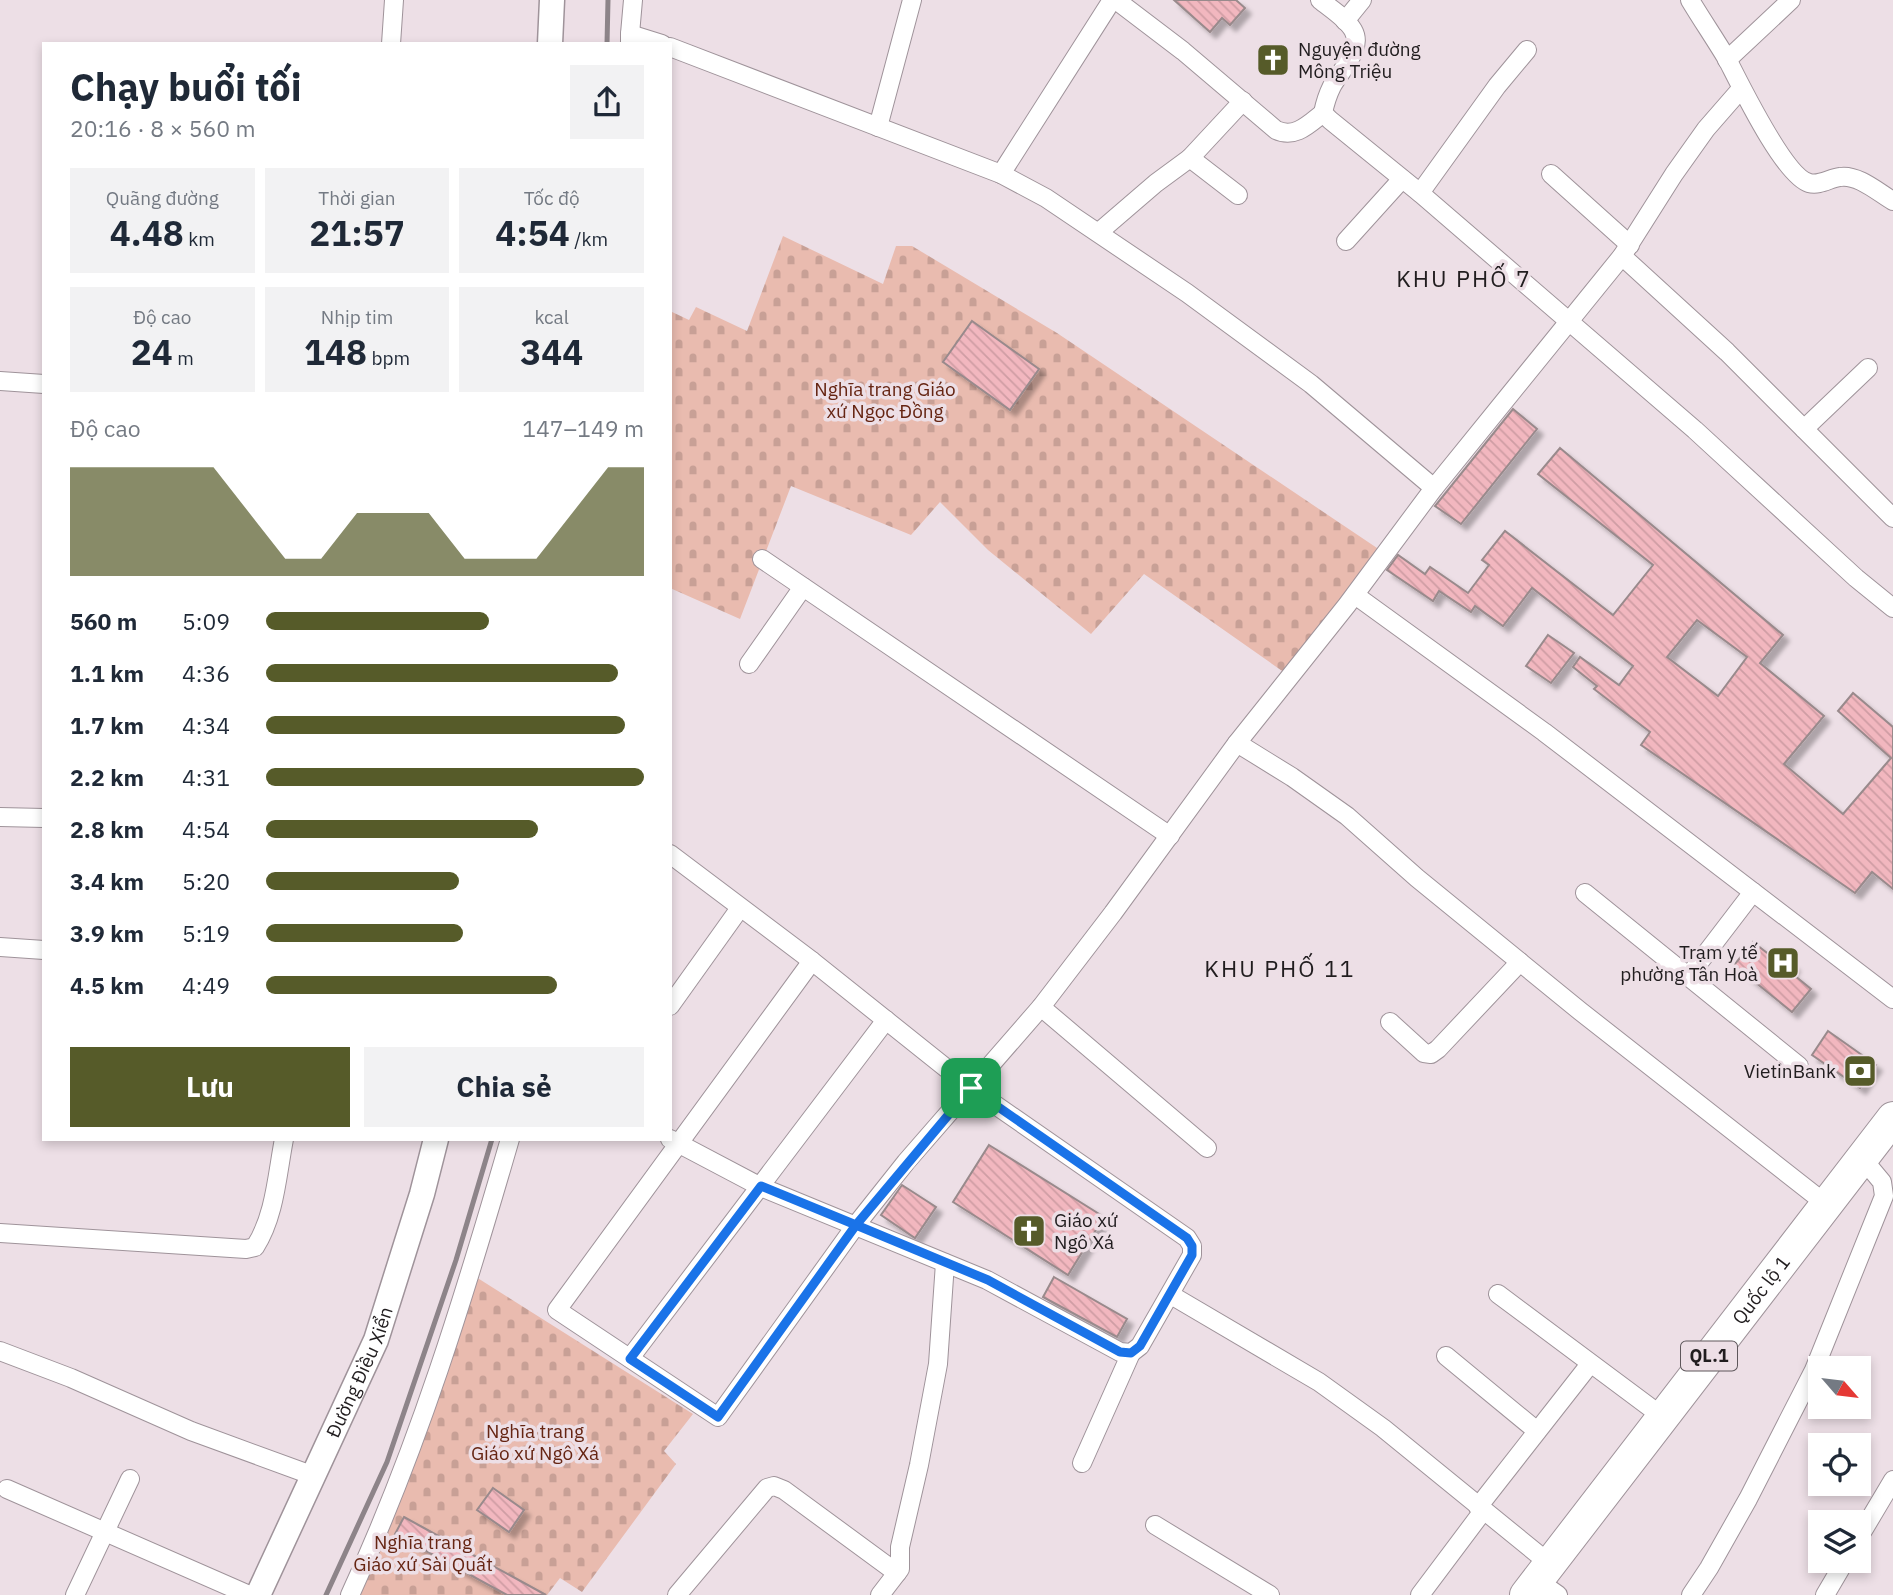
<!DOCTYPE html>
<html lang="vi">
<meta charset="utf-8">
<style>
:root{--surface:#fff;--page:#f2f2f3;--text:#1f2937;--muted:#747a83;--accent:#565b29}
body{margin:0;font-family:"IBM Plex Sans",sans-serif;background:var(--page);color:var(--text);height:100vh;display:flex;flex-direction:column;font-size:26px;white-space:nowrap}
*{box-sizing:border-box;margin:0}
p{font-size:23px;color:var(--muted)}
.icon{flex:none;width:38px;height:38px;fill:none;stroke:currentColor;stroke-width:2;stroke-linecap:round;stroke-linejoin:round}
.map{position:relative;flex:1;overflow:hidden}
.panel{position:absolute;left:42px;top:42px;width:630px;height:1099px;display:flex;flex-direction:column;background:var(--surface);border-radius:0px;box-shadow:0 4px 10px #0003}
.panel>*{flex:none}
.needle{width:46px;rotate:118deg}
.fabs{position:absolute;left:1808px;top:1356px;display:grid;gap:14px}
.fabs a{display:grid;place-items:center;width:63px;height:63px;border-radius:0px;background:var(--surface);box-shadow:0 4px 10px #0003;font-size:35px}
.pin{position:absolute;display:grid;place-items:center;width:60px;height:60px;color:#fff;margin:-30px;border-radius:14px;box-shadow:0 4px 10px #0006}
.round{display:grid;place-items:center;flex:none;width:74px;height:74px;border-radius:0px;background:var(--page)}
.headline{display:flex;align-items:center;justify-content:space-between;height:119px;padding:0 28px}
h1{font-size:38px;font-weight:700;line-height:52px}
.metrics{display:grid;grid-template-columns:repeat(3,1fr);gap:10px;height:119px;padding:7px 28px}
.metrics div{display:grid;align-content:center;border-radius:0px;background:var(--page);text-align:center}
.metrics b{font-size:35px;font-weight:700}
.metrics small{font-size:19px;font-weight:400}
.metrics p{font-size:19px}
.chart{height:196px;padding:14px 28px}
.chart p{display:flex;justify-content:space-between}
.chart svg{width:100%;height:126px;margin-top:7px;fill:var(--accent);opacity:.7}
.action{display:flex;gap:14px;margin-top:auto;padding:14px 28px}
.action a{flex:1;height:80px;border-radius:0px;background:var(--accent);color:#fff;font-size:28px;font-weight:700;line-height:80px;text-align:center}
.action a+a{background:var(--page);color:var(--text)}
ul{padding:0 28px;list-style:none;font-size:23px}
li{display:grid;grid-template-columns:112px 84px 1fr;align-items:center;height:52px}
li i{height:18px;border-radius:9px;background:var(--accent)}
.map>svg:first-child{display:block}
.cemetery{fill:url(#cemetery-stones)}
.building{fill:url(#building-back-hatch);stroke:#998a8c;stroke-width:2;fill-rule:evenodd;filter:url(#shadow)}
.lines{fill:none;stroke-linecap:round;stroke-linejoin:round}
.street-casing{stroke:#9f939a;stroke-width:20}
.secondary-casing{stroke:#9f939a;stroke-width:27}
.highway-casing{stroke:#9f939a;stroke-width:34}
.street{stroke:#fff;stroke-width:18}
.secondary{stroke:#fff;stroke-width:24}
.highway{stroke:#fff;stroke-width:32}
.rail{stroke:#8d8489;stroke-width:5}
.route-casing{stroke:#fff;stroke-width:14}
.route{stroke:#1a73e8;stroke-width:9}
.labels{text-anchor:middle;stroke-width:7;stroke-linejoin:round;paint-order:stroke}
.shield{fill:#eddfe6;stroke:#5e575b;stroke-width:2}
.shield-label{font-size:18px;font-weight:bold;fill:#211d1f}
.poi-label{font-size:19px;fill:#211d1f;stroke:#eddfe6;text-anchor:start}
.park-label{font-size:19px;fill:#662513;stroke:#eddfe6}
.street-label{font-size:19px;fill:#211d1f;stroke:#eddfe6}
.quarter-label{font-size:23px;letter-spacing:2px;fill:#211d1f;stroke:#eddfe6}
</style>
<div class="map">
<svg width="1893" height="1595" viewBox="0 0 1893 1595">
<defs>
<pattern id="cemetery-stones" width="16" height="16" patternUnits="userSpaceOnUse" patternTransform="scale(1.75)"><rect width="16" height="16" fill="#e9bbaf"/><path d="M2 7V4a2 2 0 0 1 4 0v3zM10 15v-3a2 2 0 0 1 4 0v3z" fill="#c8a096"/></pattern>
<pattern id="building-back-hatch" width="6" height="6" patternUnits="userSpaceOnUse" patternTransform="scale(1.75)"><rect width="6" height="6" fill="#f2b7bf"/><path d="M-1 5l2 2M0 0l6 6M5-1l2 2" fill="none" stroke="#cf9da4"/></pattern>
<filter id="shadow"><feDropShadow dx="6" dy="6" stdDeviation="2" flood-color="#0004"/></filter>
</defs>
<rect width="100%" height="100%" fill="#eddfe6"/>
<!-- cemetery -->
<g class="cemetery">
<path d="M783 236 883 284 896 246H912L1057 333 1380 550 1285 673 1144 574 1091 634 988 550 940 502 911 535 791 486 740 619 670 588V311L689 320 696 307 747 331Z"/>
<path d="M476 1277 693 1414 664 1451 676 1464 582 1592 560 1578 547 1595H357L403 1494Z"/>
</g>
<!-- building -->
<g class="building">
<path d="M1174 0H1236L1245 8 1230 25 1222 18 1210 32Z"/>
<path d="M972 321 1039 369 1010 410 943 362Z"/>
<path d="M1513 409 1537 429 1461 524 1435 506Z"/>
<path d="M1560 448 1783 635 1760 663 1824 716 1784 764 1843 814 1891 758 1838 711 1853 693 1893 727V889L1872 872 1855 893 1641 745 1650 732 1594 689 1597 686 1573 667 1580 657 1619 685 1633 666 1532 588 1503 626 1475 606 1471 612 1439 591 1433 601 1387 570 1398 555 1425 574 1430 567 1468 593 1489 565 1482 560 1505 531 1613 615 1653 565 1538 474ZM1697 620 1747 657 1718 696 1667 657Z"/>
<path d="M1548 635 1574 653 1551 683 1526 666Z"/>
<path d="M1753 942 1775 959 1779 954 1794 966 1789 971 1811 989 1792 1012 1734 965Z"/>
<path d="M1828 1031 1876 1065 1860 1088 1812 1055Z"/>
<path d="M989 1145 1104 1217 1068 1275 953 1202Z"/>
<path d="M902 1185 936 1207 915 1238 881 1215Z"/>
<path d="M1054 1277 1127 1319 1117 1337 1043 1297Z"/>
<path d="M493 1488 524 1510 509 1532 477 1510Z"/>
<path d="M404 1517 546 1595H507L395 1534Z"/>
</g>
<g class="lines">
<defs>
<g id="street">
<path d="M1116 0 1183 51 1276 130C1295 139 1309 124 1323 113"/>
<path d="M1320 0C1331 9 1346 18 1353 30 1364 49 1340 71 1332 86 1328 94 1325 103 1323 113L1330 120 1420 193 1695 430 1856 578 1893 608"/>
<path d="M1690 0C1702 20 1715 39 1727 59 1740 84 1784 176 1809 183 1820 186 1830 178 1840 177 1858 174 1879 193 1893 201"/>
<path d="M1345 21 1362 0"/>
<path d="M630 34 633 0"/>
<path d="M391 44 394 0"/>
<path d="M630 44V34L662 44"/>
<path d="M670 47 1001 174 1046 198 1187 293 1311 384 1434 488"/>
<path d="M1727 60 1791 0"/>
<path d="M878 127 912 0"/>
<path d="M1190 158 1243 101"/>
<path d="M1001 174 1112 0"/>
<path d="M1551 174 1630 245"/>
<path d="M1420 193 1497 86 1527 50"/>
<path d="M1099 232 1156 183 1190 158 1238 195"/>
<path d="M1346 241 1402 179"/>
<path d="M1622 256 1727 352 1893 518"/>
<path d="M0 381 44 384"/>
<path d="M1804 429 1868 368"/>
<path d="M762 559 1170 836"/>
<path d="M1355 595 1544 732 1893 999"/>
<path d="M749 664 803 587"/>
<path d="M1237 743 1292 777 1347 816 1417 878 1580 1011 1826 1204"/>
<path d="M0 817 44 818"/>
<path d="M1585 893 1799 1066"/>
<path d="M0 947 44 950"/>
<path d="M812 961 557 1310 718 1417 856 1225 906 1162 1041 1007 1113 913 1237 743 1347 605 1434 488 1622 256 1674 174 1706 129 1740 90"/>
<path d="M1688 977 1753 892"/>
<path d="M670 1006 740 908"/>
<path d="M1041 1007 1207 1148"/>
<path d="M1390 1022 1424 1053 1431 1054 1438 1049 1520 962"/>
<path d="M670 1139 761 1187 987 1280 1120 1352 1131 1353 1140 1346 1192 1255V1246L1187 1238 971 1088 812 961 670 854"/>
<path d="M0 1233 246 1249 255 1247C275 1216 277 1175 284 1139"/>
<path d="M1498 1294 1663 1417"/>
<path d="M1171 1295 1319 1382 1383 1428 1550 1564"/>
<path d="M0 1351 71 1378 191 1431 314 1476"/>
<path d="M1446 1356 1537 1431"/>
<path d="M630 1358 886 1020"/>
<path d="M1082 1463 1131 1353"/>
<path d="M7 1489 249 1595"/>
<path d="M1478 1507 1590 1364"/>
<path d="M1155 1525 1270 1595"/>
<path d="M1858 1539 1893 1480"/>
<path d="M1537 1580 1558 1595"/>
<path d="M75 1595 130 1479"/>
<path d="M350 1595C418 1448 465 1294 510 1139"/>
<path d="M677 1595 767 1488 774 1486 784 1490 897 1573"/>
<path d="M880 1595 900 1569V1547L919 1465 938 1364 945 1263"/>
<path d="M1420 1595 1483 1511"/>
<path d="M1691 1595 1709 1568 1748 1499 1814 1370 1884 1196 1882 1182 1862 1158"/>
<path d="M1825 1595 1845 1561"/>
</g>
<g id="secondary">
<path d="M550 44 552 0"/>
<path id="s1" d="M258 1595 376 1340 422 1194 436 1139"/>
</g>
<g id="highway">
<path id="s2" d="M1526 1595 1893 1118"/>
</g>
</defs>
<!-- street casing -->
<use href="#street" class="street-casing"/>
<!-- secondary casing -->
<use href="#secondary" class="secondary-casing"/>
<!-- highway casing -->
<use href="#highway" class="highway-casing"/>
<!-- street -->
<use href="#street" class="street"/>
<!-- secondary -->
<use href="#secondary" class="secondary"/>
<!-- highway -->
<use href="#highway" class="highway"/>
<!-- rail -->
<g class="rail">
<path d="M607 44 608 0"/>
<path d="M326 1595 387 1462 456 1260 492 1139"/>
</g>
</g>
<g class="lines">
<defs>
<path id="route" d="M971 1088 856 1225 761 1186 630 1359 718 1417 856 1225 988 1280 1120 1352 1131 1353 1140 1346 1192 1255V1246L1187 1238 971 1088"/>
</defs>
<!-- route casing -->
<use href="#route" class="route-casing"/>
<!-- route -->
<use href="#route" class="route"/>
</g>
<!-- icons -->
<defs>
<symbol id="church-square" viewBox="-11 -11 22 22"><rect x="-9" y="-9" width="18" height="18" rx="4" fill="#565b29" stroke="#eddfe6"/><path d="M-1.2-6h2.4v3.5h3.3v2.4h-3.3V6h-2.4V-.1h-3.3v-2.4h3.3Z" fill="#fff"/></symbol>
<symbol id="hospital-square" viewBox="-11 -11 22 22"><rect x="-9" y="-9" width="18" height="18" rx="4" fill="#565b29" stroke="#eddfe6"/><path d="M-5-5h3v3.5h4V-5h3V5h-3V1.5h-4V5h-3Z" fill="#fff"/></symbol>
<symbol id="bank-square" viewBox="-11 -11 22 22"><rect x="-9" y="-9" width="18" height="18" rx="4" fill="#565b29" stroke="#eddfe6"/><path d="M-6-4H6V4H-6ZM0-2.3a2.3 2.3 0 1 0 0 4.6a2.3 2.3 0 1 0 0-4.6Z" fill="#fff"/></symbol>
</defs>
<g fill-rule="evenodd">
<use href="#church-square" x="1254" y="41" width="38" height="38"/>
<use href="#hospital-square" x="1764" y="944" width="38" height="38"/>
<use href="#bank-square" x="1841" y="1052" width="38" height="38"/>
<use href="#church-square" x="1010" y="1212" width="38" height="38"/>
</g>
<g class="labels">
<!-- shield labels -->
<rect class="shield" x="1681" y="1341.5" width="56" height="29" rx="5"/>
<g class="shield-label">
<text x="1709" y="1362">QL.1</text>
</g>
<!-- poi labels -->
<g class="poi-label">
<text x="1298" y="56">Nguyện đường<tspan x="1298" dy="22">Mông Triệu</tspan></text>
<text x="1758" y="959" text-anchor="end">Trạm y tế<tspan x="1758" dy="22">phường Tân Hoà</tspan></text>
<text x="1836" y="1078" text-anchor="end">VietinBank</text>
<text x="1054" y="1227">Giáo xứ<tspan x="1054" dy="22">Ngô Xá</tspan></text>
</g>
<!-- park labels -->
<g class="park-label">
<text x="885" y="396">Nghĩa trang Giáo<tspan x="885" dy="22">xứ Ngọc Đồng</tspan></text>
<text x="535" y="1438">Nghĩa trang<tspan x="535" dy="22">Giáo xứ Ngô Xá</tspan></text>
<text x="423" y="1549">Nghĩa trang<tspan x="423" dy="22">Giáo xứ Sài Quất</tspan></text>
</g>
<!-- street labels -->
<g class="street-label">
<text dy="7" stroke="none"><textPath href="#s2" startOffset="385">Quốc lộ 1</textPath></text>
<text dy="7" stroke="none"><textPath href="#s1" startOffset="245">Đường Điều Xiển</textPath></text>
</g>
<!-- quarter labels -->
<g class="quarter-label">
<text x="1464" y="287">KHU PHỐ 7</text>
<text x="1280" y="977">KHU PHỐ 11</text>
</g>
</g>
</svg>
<div class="fabs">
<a><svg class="needle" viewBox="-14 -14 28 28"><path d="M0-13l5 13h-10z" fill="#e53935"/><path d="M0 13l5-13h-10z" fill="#747a83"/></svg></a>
<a><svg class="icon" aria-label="locate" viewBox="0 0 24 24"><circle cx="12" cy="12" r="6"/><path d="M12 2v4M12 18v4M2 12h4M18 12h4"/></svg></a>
<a><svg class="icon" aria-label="layers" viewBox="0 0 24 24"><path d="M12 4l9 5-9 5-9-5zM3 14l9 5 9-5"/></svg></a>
</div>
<div class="pin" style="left:971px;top:1088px;background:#1e9e55"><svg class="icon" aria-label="arrive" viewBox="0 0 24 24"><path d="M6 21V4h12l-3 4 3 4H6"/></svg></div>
<section class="panel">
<div class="headline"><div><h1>Chạy buổi tối</h1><p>20:16 · 8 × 560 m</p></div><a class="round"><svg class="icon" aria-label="share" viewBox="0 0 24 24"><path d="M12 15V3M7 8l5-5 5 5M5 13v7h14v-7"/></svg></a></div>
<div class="metrics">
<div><p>Quãng đường</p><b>4.48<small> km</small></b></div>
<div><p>Thời gian</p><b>21:57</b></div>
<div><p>Tốc độ</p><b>4:54<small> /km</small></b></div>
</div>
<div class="metrics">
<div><p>Độ cao</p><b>24<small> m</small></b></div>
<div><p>Nhịp tim</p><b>148<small> bpm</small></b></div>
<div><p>kcal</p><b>344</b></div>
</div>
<div class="chart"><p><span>Độ cao</span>147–149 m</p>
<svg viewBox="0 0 160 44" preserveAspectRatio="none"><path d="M0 44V6L10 6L20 6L30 6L40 6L50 22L60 38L70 38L80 22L90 22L100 22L110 38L120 38L130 38L140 22L150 6L160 6V44z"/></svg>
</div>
<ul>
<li><b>560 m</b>5:09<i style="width:59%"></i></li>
<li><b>1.1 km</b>4:36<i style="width:93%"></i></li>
<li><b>1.7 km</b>4:34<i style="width:95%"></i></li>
<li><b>2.2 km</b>4:31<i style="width:100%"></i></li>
<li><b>2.8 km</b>4:54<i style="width:72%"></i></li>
<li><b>3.4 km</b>5:20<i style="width:51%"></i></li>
<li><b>3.9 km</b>5:19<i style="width:52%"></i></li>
<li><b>4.5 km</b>4:49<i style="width:77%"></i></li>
</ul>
<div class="action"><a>Lưu</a><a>Chia sẻ</a></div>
</section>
</div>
